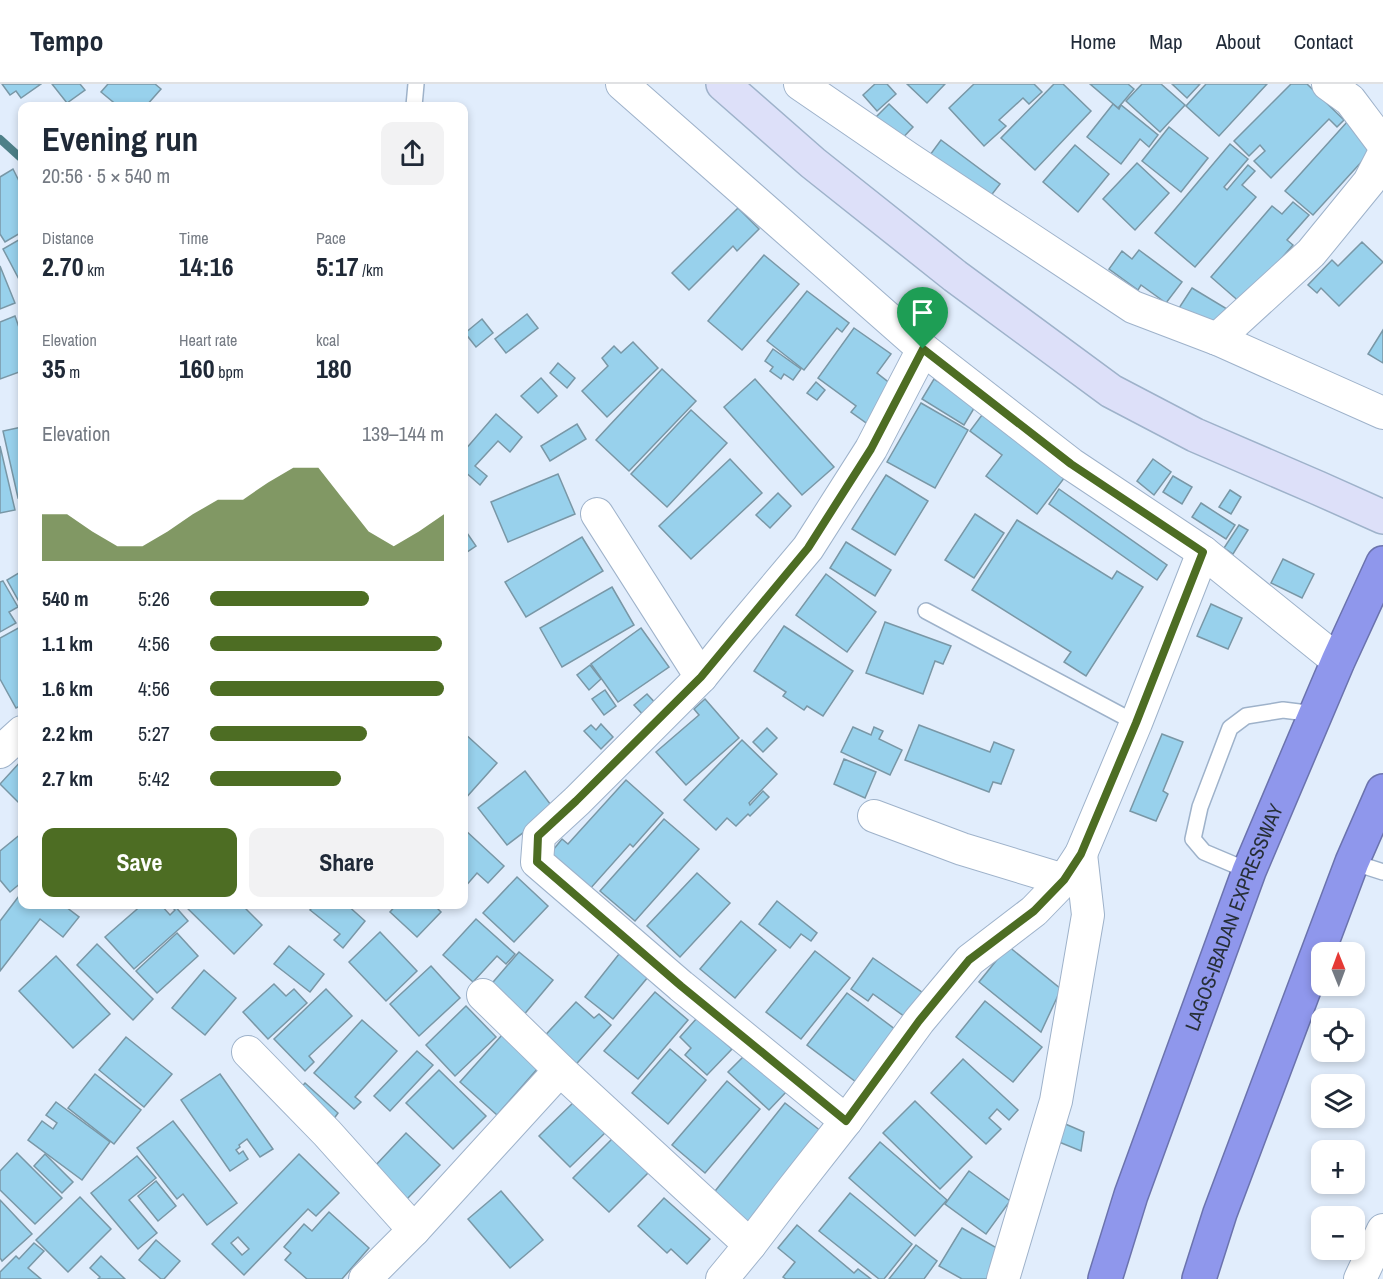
<!DOCTYPE html>
<meta charset="utf-8">
<style>
:root{--surface:#fff;--page:#f2f2f3;--text:#1f2937;--muted:#747a83;--line:#e0e1e3;--accent:#4d6d23}
body{margin:0;font-family:"Archivo Narrow",sans-serif;background:var(--page);color:var(--text);height:100vh;display:flex;flex-direction:column;font-size:22px;white-space:nowrap}
*{box-sizing:border-box;margin:0}
p{font-size:20px;color:var(--muted)}
.icon{flex:none;width:33px;height:33px;fill:none;stroke:currentColor;stroke-width:2;stroke-linecap:round;stroke-linejoin:round}
.map{position:relative;flex:1;overflow:hidden}
.drawer{position:absolute;left:18px;top:18px;width:450px;height:807px;display:flex;flex-direction:column;background:var(--surface);border-radius:12px;box-shadow:0 3px 9px #0003}
.drawer>*{flex:none}
.needle{width:39px;rotate:359deg}
.buttons{position:absolute;left:1311px;top:858px;display:grid;gap:12px}
.buttons a{display:grid;place-items:center;width:54px;height:54px;border-radius:12px;background:var(--surface);box-shadow:0 3px 9px #0003;font-size:30px}
.pin{position:absolute;display:grid;place-items:center;width:51px;height:51px;color:#fff;margin:-62px -26px;border-radius:50% 50% 50% 0;rotate:-45deg;box-shadow:0 0 6px #0007}
.pin .icon{rotate:45deg}
.round{display:grid;place-items:center;flex:none;width:63px;height:63px;border-radius:12px;background:var(--page)}
.overview{display:flex;align-items:center;justify-content:space-between;height:102px;padding:0 24px}
h1{font-size:33px;font-weight:700;line-height:45px}
.figures{display:grid;grid-template-columns:repeat(3,1fr);gap:9px;height:102px;padding:6px 24px}
.figures div{display:grid;align-content:center}
.figures b{font-size:26px;font-weight:700}
.figures small{font-size:16px;font-weight:400}
.figures p{font-size:16px}
.chart{height:168px;padding:12px 24px}
.chart p{display:flex;justify-content:space-between}
.chart svg{width:100%;height:108px;margin-top:6px;fill:var(--accent);opacity:.7}
.button{display:flex;gap:12px;margin-top:auto;padding:12px 24px}
.button a{flex:1;height:69px;border-radius:12px;background:var(--accent);color:#fff;font-size:24px;font-weight:700;line-height:69px;text-align:center}
.button a+a{background:var(--page);color:var(--text)}
ul{padding:0 24px;list-style:none;font-size:20px}
li{display:grid;grid-template-columns:96px 72px 1fr;align-items:center;height:45px}
li i{height:15px;border-radius:8px;background:var(--accent)}
header{display:flex;align-items:center;gap:36px;box-sizing:border-box;height:84px;padding:0 30px;background:var(--surface);border-bottom:2px solid var(--line)}
header strong{font-size:28px}
nav{display:flex;gap:33px;margin-inline-start:auto;font-size:21px}
.map>svg:first-child{display:block}
.lines{fill:none;stroke-linecap:round;stroke-linejoin:round}
.stream{stroke:#4e8088;stroke-width:8}
.building{fill:#98d1ec;stroke:#7997a6;stroke-width:1.5;fill-rule:evenodd}
.lane-casing{stroke:#9eb2ca;stroke-width:18}
.street-casing{stroke:#9eb2ca;stroke-width:34}
.secondary-casing{stroke:#9eb2ca;stroke-width:36}
.highway-casing{stroke:#6b73ad;stroke-width:36}
.lane{stroke:#fff;stroke-width:15}
.street{stroke:#fff;stroke-width:32}
.secondary{stroke:#dde0f9;stroke-width:33}
.highway{stroke:#8f97ec;stroke-width:33}
.route-casing{stroke:#fff;stroke-width:12}
.route{stroke:#4d6d23;stroke-width:8}
.labels{text-anchor:middle;stroke-width:5;stroke-linejoin:round;paint-order:stroke}
.street-label{font-size:20px;fill:#272f38;stroke:#fff}
</style>
<header>
<strong>Tempo</strong>
<nav><a>Home</a><a>Map</a><a>About</a><a>Contact</a></nav>
</header>
<div class="map">
<svg width="1383" height="1195" viewBox="0 0 1383 1195">
<rect width="100%" height="100%" fill="#e1edfc"/>
<g class="lines">
<!-- stream -->
<path class="stream" d="M0 55 22 75"/>
</g>
<!-- building -->
<g class="building">
<path d="M2 0H41L21 14 16 7 10 11Z"/>
<path d="M52 0H80L85 6 67 19Z"/>
<path d="M108 0H155L161 5 146 22H118L101 8Z"/>
<path d="M875 0H887L896 10 877 27 863 11Z"/>
<path d="M907 0H945L927 19Z"/>
<path d="M974 0H1034L1042 8 1029 20 1023 14 999 36 1006 42 984 62 949 24Z"/>
<path d="M1054 0H1063L1091 27 1035 86 1001 54Z"/>
<path d="M1090 0H1128L1134 5 1118 24Z"/>
<path d="M1142 0H1161L1185 21 1160 48 1126 17Z"/>
<path d="M1172 0H1200L1187 14Z"/>
<path d="M1206 0H1267L1219 52 1186 22Z"/>
<path d="M1291 0H1307L1344 36 1337 43 1329 35 1271 94 1254 77 1265 67 1260 61 1249 72 1234 57Z"/>
<path d="M889 20 913 43 896 61 871 38Z"/>
<path d="M1113 20 1119 25 1121 21 1158 51 1149 63 1140 55 1121 80 1087 53Z"/>
<path d="M1347 38 1375 63 1313 131 1285 107Z"/>
<path d="M1169 43 1208 74 1181 108 1142 77Z"/>
<path d="M941 56 1000 100 986 118 927 75Z"/>
<path d="M1230 60 1248 75 1224 103 1227 106 1248 81 1255 87 1242 101 1256 113 1195 183 1155 149Z"/>
<path d="M1075 61 1109 90 1078 128 1043 98Z"/>
<path d="M1137 79 1169 109 1135 146 1103 115Z"/>
<path d="M13 85 22 103V148L5 158 0 150V93Z"/>
<path d="M1293 118 1309 131 1287 156 1293 161 1242 220 1211 193 1272 122 1282 130Z"/>
<path d="M738 124 759 145 737 167 733 162 689 206 672 189Z"/>
<path d="M22 154V201L3 165Z"/>
<path d="M1362 158 1383 178 1339 222 1321 204 1317 209 1308 201 1332 176 1338 182Z"/>
<path d="M1139 166 1182 198 1166 219 1141 201 1138 206 1109 185 1122 167 1132 175Z"/>
<path d="M764 171 799 200 742 266 708 237Z"/>
<path d="M0 182 15 219 0 225Z"/>
<path d="M1192 204 1227 225 1214 246 1179 224Z"/>
<path d="M807 207 849 239 842 248 837 244 804 286 767 257Z"/>
<path d="M527 230 538 244 506 269 495 255Z"/>
<path d="M15 232 22 252V287L0 295V238Z"/>
<path d="M482 235 493 249 476 263 465 249Z"/>
<path d="M854 244 891 270 877 289 896 304 869 341 851 328 856 322 818 294Z"/>
<path d="M1383 246V279L1368 270Z"/>
<path d="M633 258 658 284 607 333 582 307 608 282 602 274 614 262 621 269Z"/>
<path d="M773 265 801 285 793 296 784 290 781 295 770 287 773 283 765 277Z"/>
<path d="M558 279 575 294 567 304 550 289Z"/>
<path d="M662 285 696 317 629 387 596 356Z"/>
<path d="M541 294 557 312 538 329 521 312Z"/>
<path d="M755 295 834 383 802 411 724 323Z"/>
<path d="M934 295 976 321 964 341 922 315Z"/>
<path d="M816 298 825 306 817 316 807 309Z"/>
<path d="M921 319 968 346 935 404 887 378Z"/>
<path d="M691 326 727 359 667 423 631 390Z"/>
<path d="M496 330 522 353 510 368 498 357 475 382 487 392 480 401 464 387V367Z"/>
<path d="M982 331 1065 393 1037 430 986 392 1002 371 970 347Z"/>
<path d="M577 340 586 355 550 377 541 362Z"/>
<path d="M22 343V412L18 414 3 347Z"/>
<path d="M0 362 15 426 0 429Z"/>
<path d="M730 375 762 409 691 475 659 442Z"/>
<path d="M1153 375 1171 388 1154 411 1137 397Z"/>
<path d="M558 390 575 430 508 458 491 418Z"/>
<path d="M886 391 928 417 895 471 852 445Z"/>
<path d="M1173 392 1192 403 1182 420 1163 408Z"/>
<path d="M1059 405 1167 481 1157 496 1049 420Z"/>
<path d="M1230 406 1241 413 1231 430 1219 423Z"/>
<path d="M778 409 791 422 770 444 756 431Z"/>
<path d="M1201 419 1235 441 1226 455 1192 433Z"/>
<path d="M975 430 1004 449 974 494 945 476Z"/>
<path d="M1017 436 1112 495 1117 487 1143 503 1086 592 1064 578 1071 568 972 506Z"/>
<path d="M1239 441 1248 446 1233 470 1224 464Z"/>
<path d="M464 446H465L476 462 464 470Z"/>
<path d="M582 453 603 487 526 533 505 498Z"/>
<path d="M846 458 891 486 875 512 830 484Z"/>
<path d="M1283 475 1314 490 1302 514 1271 499Z"/>
<path d="M22 487V523L7 496Z"/>
<path d="M826 490 876 528 847 568 796 531Z"/>
<path d="M3 497 18 523 9 528 16 539 0 548V498Z"/>
<path d="M612 503 634 541 562 583 540 544Z"/>
<path d="M1211 520 1242 534 1228 565 1197 552Z"/>
<path d="M885 538 951 562 943 580 935 577 923 610 866 589Z"/>
<path d="M22 542V621L16 624 0 595V554Z"/>
<path d="M784 542 853 587 823 632 807 622 804 626 783 612 786 608 754 587Z"/>
<path d="M641 544 669 583 618 618 591 580Z"/>
<path d="M590 581 601 595 589 606 577 591Z"/>
<path d="M605 606 616 622 604 631 592 615Z"/>
<path d="M647 610 660 624 647 635 634 621Z"/>
<path d="M705 615 739 654 686 701 656 668 699 631 694 625Z"/>
<path d="M601 640 613 653 601 665 584 647 591 641 596 646Z"/>
<path d="M919 641 990 668 994 658 1014 666 1001 700 993 698 989 708 905 676Z"/>
<path d="M853 643 871 651 874 643 883 647 879 655 902 666 890 691 841 668Z"/>
<path d="M767 644 777 654 763 668 753 658Z"/>
<path d="M464 649 497 679 464 716Z"/>
<path d="M1162 650 1183 658 1163 707 1168 710 1156 737 1130 727Z"/>
<path d="M742 656 777 690 749 719 750 721 763 707 769 713 750 732 748 730 736 742 727 734 716 746 684 716Z"/>
<path d="M844 675 876 688 865 714 834 700Z"/>
<path d="M22 676V722L0 700Z"/>
<path d="M525 687 554 725 507 761 478 724Z"/>
<path d="M626 696 663 729 633 763 630 760 589 806 549 771 562 755 568 760Z"/>
<path d="M664 735 699 765 635 837 600 807Z"/>
<path d="M464 745 504 782 488 799 477 789 464 804Z"/>
<path d="M22 749V798L10 808 0 796V767Z"/>
<path d="M697 789 730 819 680 873 647 842Z"/>
<path d="M517 793 548 822 514 858 483 829Z"/>
<path d="M22 808V820H62L79 833 63 853 40 835 0 887V837Z"/>
<path d="M777 817 817 849 811 857 801 850 790 864 759 840Z"/>
<path d="M143 820H161V821L170 831 175 826 169 820H173L188 837 134 885 105 853Z"/>
<path d="M183 820H241L262 841 234 870Z"/>
<path d="M315 820H346L365 837 343 864 334 856 340 850 310 826Z"/>
<path d="M397 820H433L441 828 417 853 390 828Z"/>
<path d="M476 835 515 870 506 880 497 872 473 898 443 871Z"/>
<path d="M741 837 776 866 735 914 700 885Z"/>
<path d="M380 848 417 887 386 917 349 878Z"/>
<path d="M177 849 198 872 157 909 136 887Z"/>
<path d="M97 860 153 915 133 936 77 881Z"/>
<path d="M289 862 324 890 310 908 274 880Z"/>
<path d="M1008 862 1061 905 1041 948 979 898Z"/>
<path d="M815 867 850 894 801 955 766 928Z"/>
<path d="M519 868 553 896 522 933 488 904Z"/>
<path d="M619 870 648 893 613 935 585 913Z"/>
<path d="M56 872 110 930 73 964 19 907Z"/>
<path d="M873 874 926 911 908 935 873 910 868 917 851 905Z"/>
<path d="M431 882 460 914 419 952 390 920Z"/>
<path d="M204 886 236 914 205 951 172 924Z"/>
<path d="M274 900 286 912 294 905 307 919 268 955 243 928Z"/>
<path d="M326 905 352 932 309 972 314 978 305 987 274 955Z"/>
<path d="M655 908 688 936 638 995 604 967Z"/>
<path d="M847 909 900 949 860 1001 807 961Z"/>
<path d="M985 917 1042 963 1013 998 956 953Z"/>
<path d="M576 918 594 934 599 930 611 941 571 986 539 958Z"/>
<path d="M466 922 496 953 455 992 426 961Z"/>
<path d="M697 934 732 965 707 991 685 971 691 964 680 953Z"/>
<path d="M362 936 397 967 355 1013 361 1018 354 1025 314 989Z"/>
<path d="M502 951 539 983 497 1031 460 998Z"/>
<path d="M126 953 172 990 144 1023 99 986Z"/>
<path d="M670 965 706 996 668 1040 632 1009Z"/>
<path d="M417 967 433 981 390 1027 374 1012Z"/>
<path d="M746 970 787 1007 769 1026 728 988Z"/>
<path d="M963 975 1018 1026 1009 1036 997 1025 989 1034 1001 1045 986 1060 931 1009Z"/>
<path d="M439 986 486 1032 453 1065 406 1019Z"/>
<path d="M95 990 141 1026 114 1060 68 1024Z"/>
<path d="M220 990 273 1065 260 1073 247 1055 239 1061 240 1063 236 1066 239 1070 243 1067 248 1075 230 1087 181 1016Z"/>
<path d="M727 997 760 1025 705 1089 672 1061Z"/>
<path d="M305 999 338 1029 328 1043 292 1014Z"/>
<path d="M577 1015 608 1046 570 1083 539 1052Z"/>
<path d="M915 1017 972 1073 940 1105 883 1049Z"/>
<path d="M56 1018 110 1058 82 1096 28 1056 42 1037 53 1045 57 1039 46 1031Z"/>
<path d="M785 1019 826 1051 752 1143 712 1111Z"/>
<path d="M173 1037 237 1119 207 1141 183 1110 177 1115 137 1064Z"/>
<path d="M1063 1039 1084 1048 1081 1067 1059 1058Z"/>
<path d="M406 1049 440 1081 407 1115 374 1083Z"/>
<path d="M614 1053 649 1088 609 1128 573 1094Z"/>
<path d="M880 1058 947 1116 915 1152 849 1094Z"/>
<path d="M17 1069 62 1114 35 1140 0 1106V1087Z"/>
<path d="M45 1070 73 1098 62 1109 34 1082Z"/>
<path d="M299 1070 339 1109 316 1132 308 1125 244 1191 212 1160ZM238 1153 249 1165 242 1171 231 1159Z"/>
<path d="M137 1072 156 1094 129 1116 157 1149 138 1165 91 1109Z"/>
<path d="M969 1087 1010 1117 986 1150 945 1120Z"/>
<path d="M156 1097 176 1122 158 1137 138 1112Z"/>
<path d="M501 1107 543 1156 510 1184 468 1135Z"/>
<path d="M850 1109 912 1160 884 1195H879L819 1147Z"/>
<path d="M80 1113 111 1145 68 1188 36 1156Z"/>
<path d="M664 1114 710 1155 687 1180 671 1165 667 1169 638 1142Z"/>
<path d="M0 1116 32 1150 2 1177 0 1174Z"/>
<path d="M329 1128 369 1164 342 1195H307L285 1176 291 1169 284 1163 304 1140 312 1147Z"/>
<path d="M797 1141 854 1189 858 1185 871 1195H786L783 1193 795 1178 778 1164Z"/>
<path d="M962 1144 1002 1167 994 1195H962L939 1182Z"/>
<path d="M156 1156 180 1177 164 1195H161L139 1176Z"/>
<path d="M34 1159 44 1167 28 1184 41 1195H0V1188L16 1172 19 1175Z"/>
<path d="M916 1161 937 1177 924 1195H889Z"/>
<path d="M101 1172 125 1195H98L100 1193 90 1184Z"/>
</g>
<g class="lines">
<defs>
<g id="lane">
<path d="M414 22 416 0"/>
<path d="M926 527 1136 639"/>
<path d="M1352 778 1383 788"/>
<path d="M1249 787 1204 768 1193 755 1200 723 1230 644 1246 632 1283 626 1315 630"/>
</g>
<g id="street">
<path d="M622 0 923 265 1071 380 1203 468 1338 577"/>
<path d="M800 0 908 74 1133 223 1217 255 1383 329"/>
<path d="M1328 0 1350 16 1383 60"/>
<path d="M1217 255 1311 169 1369 98 1383 71"/>
<path d="M597 430 701 593"/>
<path d="M0 668 22 648"/>
<path d="M874 732 962 765 1064 796"/>
<path d="M483 911 560 986 750 1161"/>
<path d="M248 968 327 1049 414 1146"/>
<path d="M846 1037 681 902 537 778 539 752 577 717 701 593 739 546 808 464 871 365 923 265"/>
<path d="M365 1195 414 1146 560 986"/>
<path d="M722 1195 750 1161 788 1111 846 1037 919 937 970 876 1034 827 1064 796 1081 770 1136 639 1203 468"/>
<path d="M1003 1195 1056 1017 1088 831 1081 770"/>
<path d="M1360 1195 1383 1146"/>
</g>
<path id="secondary" d="M723 0 813 79 955 192 1111 307 1195 351 1318 404 1383 433"/>
<g id="highway">
<path id="s1" d="M1105 1195 1131 1111 1249 787 1338 577 1383 479"/>
<path d="M1199 1195 1220 1129 1352 778 1383 707"/>
</g>
</defs>
<!-- lane casing -->
<use href="#lane" class="lane-casing"/>
<!-- street casing -->
<use href="#street" class="street-casing"/>
<!-- secondary casing -->
<use href="#secondary" class="secondary-casing"/>
<!-- highway casing -->
<use href="#highway" class="highway-casing"/>
<!-- lane -->
<use href="#lane" class="lane"/>
<!-- street -->
<use href="#street" class="street"/>
<!-- secondary -->
<use href="#secondary" class="secondary"/>
<!-- highway -->
<use href="#highway" class="highway"/>
</g>
<g class="lines">
<defs>
<path id="route" d="M923 265 1071 380 1203 468 1136 639 1081 770 1064 796 1034 827 969 876 919 937 846 1037 681 902 537 778 538 752 576 717 701 593 808 464 871 365Z"/>
</defs>
<!-- route casing -->
<use href="#route" class="route-casing"/>
<!-- route -->
<use href="#route" class="route"/>
</g>
<g class="labels">
<!-- street labels -->
<g class="street-label">
<text dy="7" stroke="none"><textPath href="#s1" startOffset="384">LAGOS-IBADAN EXPRESSWAY</textPath></text>
</g>
</g>
</svg>
<div class="buttons">
<a><svg class="needle" viewBox="-14 -14 28 28"><path d="M0-13l5 13h-10z" fill="#e53935"/><path d="M0 13l5-13h-10z" fill="#747a83"/></svg></a>
<a><svg class="icon" aria-label="locate" viewBox="0 0 24 24"><circle cx="12" cy="12" r="6"/><path d="M12 2v4M12 18v4M2 12h4M18 12h4"/></svg></a>
<a><svg class="icon" aria-label="layers" viewBox="0 0 24 24"><path d="M12 4l9 5-9 5-9-5zM3 14l9 5 9-5"/></svg></a>
<a>+</a>
<a>−</a>
</div>
<div class="pin" style="left:923px;top:265px;background:#1e9e55"><svg class="icon" aria-label="arrive" viewBox="0 0 24 24"><path d="M6 21V4h12l-3 4 3 4H6"/></svg></div>
<section class="drawer">
<div class="overview"><div><h1>Evening run</h1><p>20:56 · 5 × 540 m</p></div><a class="round"><svg class="icon" aria-label="share" viewBox="0 0 24 24"><path d="M12 15V3M7 8l5-5 5 5M5 13v7h14v-7"/></svg></a></div>
<div class="figures">
<div><p>Distance</p><b>2.70<small> km</small></b></div>
<div><p>Time</p><b>14:16</b></div>
<div><p>Pace</p><b>5:17<small> /km</small></b></div>
</div>
<div class="figures">
<div><p>Elevation</p><b>35<small> m</small></b></div>
<div><p>Heart rate</p><b>160<small> bpm</small></b></div>
<div><p>kcal</p><b>180</b></div>
</div>
<div class="chart"><p><span>Elevation</span>139–144 m</p>
<svg viewBox="0 0 160 44" preserveAspectRatio="none"><path d="M0 44V25L10 25L20 32L30 38L40 38L50 32L60 25L70 19L80 19L90 12L100 6L110 6L120 19L130 32L140 38L150 32L160 25V44z"/></svg>
</div>
<ul>
<li><b>540 m</b>5:26<i style="width:68%"></i></li>
<li><b>1.1 km</b>4:56<i style="width:99%"></i></li>
<li><b>1.6 km</b>4:56<i style="width:100%"></i></li>
<li><b>2.2 km</b>5:27<i style="width:67%"></i></li>
<li><b>2.7 km</b>5:42<i style="width:56%"></i></li>
</ul>
<div class="button"><a>Save</a><a>Share</a></div>
</section>
</div>
